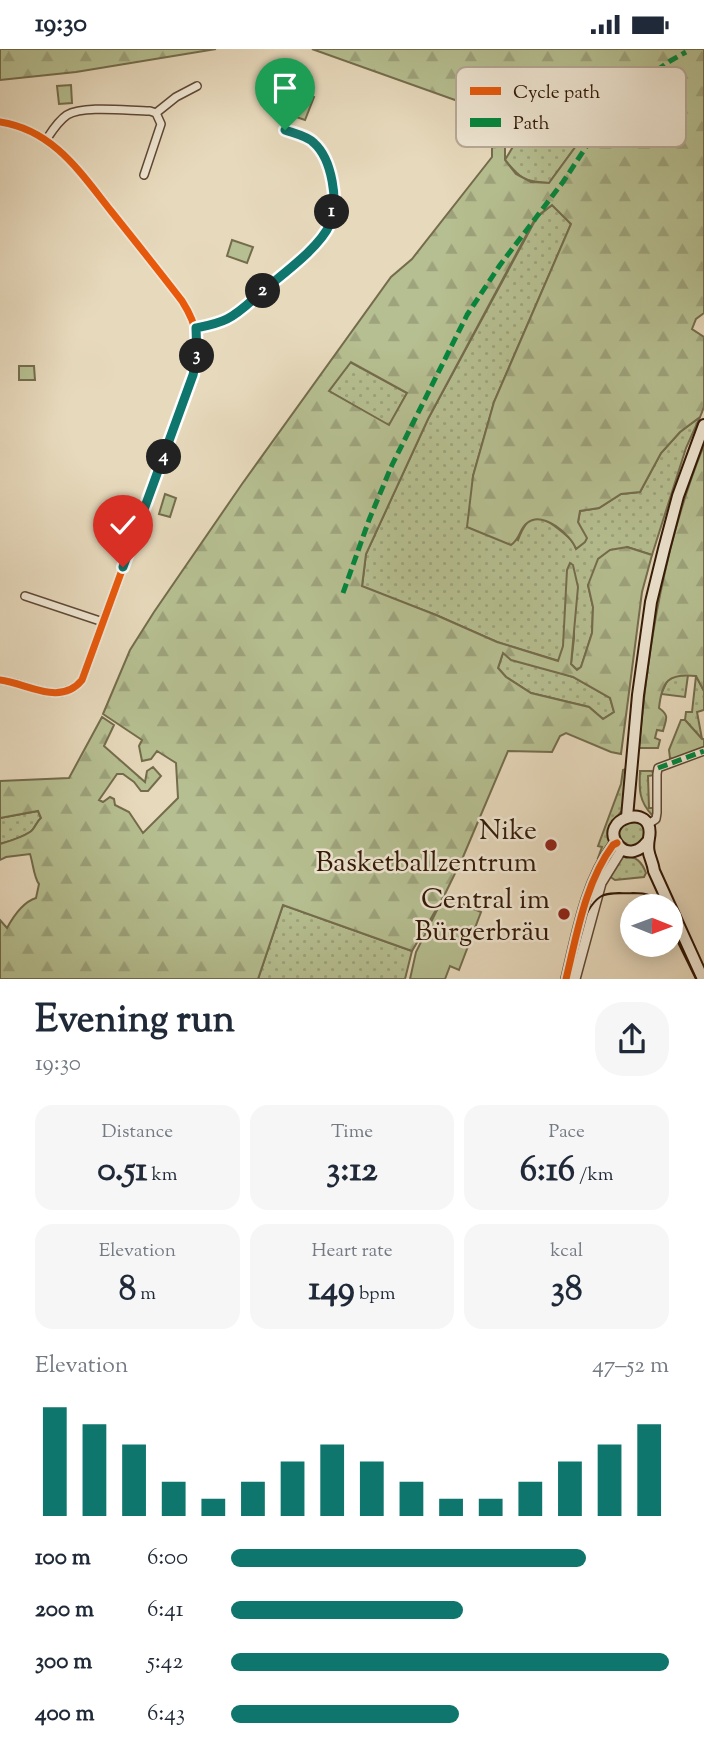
<!DOCTYPE html>
<meta charset="utf-8">
<style>
:root{--surface:#fff;--page:#f6f6f7;--text:#1f2937;--muted:#747a83;--accent:#0f766e}
body{margin:0;font-family:"Sorts Mill Goudy",serif;background:var(--page);color:var(--text);height:100vh;display:flex;flex-direction:column;font-size:26px;white-space:nowrap}
*{box-sizing:border-box;margin:0}
p{font-size:23px;color:var(--muted)}
.icon{flex:none;width:38px;height:38px;fill:none;stroke:currentColor;stroke-width:2;stroke-linecap:round;stroke-linejoin:round}
.map{position:relative;height:930px;overflow:hidden}
.panel{display:flex;flex-direction:column;background:var(--surface);flex:1}
.panel>*{flex:none}
.needle{width:46px;rotate:91deg}
.buttons{position:absolute;left:620px;top:845px;display:grid;gap:14px}
.buttons a{display:grid;place-items:center;width:63px;height:63px;border-radius:50%;background:var(--surface);box-shadow:0 4px 18px #0003;font-size:35px}
.pin{position:absolute;display:grid;place-items:center;width:60px;height:60px;color:#fff;margin:-72px -30px;border-radius:50% 50% 50% 0;rotate:-45deg;box-shadow:0 0 7px #0007}
.pin .icon{rotate:45deg}
.km{position:absolute;width:35px;height:35px;margin:-18px;border-radius:50%;background:#222;color:#fff;font-size:19px;line-height:35px;text-align:center}
.round{display:grid;place-items:center;flex:none;width:74px;height:74px;border-radius:28px;background:var(--page)}
.headline{display:flex;align-items:center;justify-content:space-between;height:119px;padding:0 35px}
h1{font-size:38px;font-weight:700;line-height:52px}
.metrics{display:grid;grid-template-columns:repeat(3,1fr);gap:10px;height:119px;padding:7px 35px}
.metrics div{display:grid;align-content:center;border-radius:18px;background:var(--page);text-align:center}
.metrics b{font-size:35px;font-weight:700}
.metrics small{font-size:19px;font-weight:400}
.metrics p{font-size:19px}
.chart{height:196px;padding:14px 35px}
.chart p{display:flex;justify-content:space-between}
.chart svg{width:100%;height:126px;margin-top:7px;stroke:var(--accent);stroke-width:6}
ul{padding:0 35px;list-style:none;font-size:23px}
li{display:grid;grid-template-columns:112px 84px 1fr;align-items:center;height:52px}
li i{height:18px;border-radius:9px;background:var(--accent)}
.status{display:flex;justify-content:space-between;align-items:center;height:49px;padding:0 35px;background:var(--surface);direction:ltr}
.status svg{height:19px;fill:currentColor}
.map>svg:first-child{display:block}
.grass{fill:url(#grass-dots);stroke:#746c4c;stroke-width:2}
.forest{fill:url(#forest-firs);stroke:#746c4c;stroke-width:2;fill-rule:evenodd}
.park{fill:#b6bf91;stroke:#746c4c;stroke-width:2}
.lines{fill:none;stroke-linecap:round;stroke-linejoin:round}
.minor-casing{stroke:#5f4834;stroke-width:10}
.tertiary-casing{stroke:#5f4834;stroke-width:12}
.secondary-casing{stroke:#321806;stroke-width:14}
.minor{stroke:#efe6d3;stroke-width:7}
.tertiary{stroke:#efe6d3;stroke-width:9}
.secondary{stroke:#efe6d3;stroke-width:10}
.tram{stroke:#321806;stroke-width:2}
.quiet{stroke:#00873e;stroke-width:5;stroke-dasharray:10 5;stroke-linecap:butt}
.cycleway-casing{stroke:#efe6d3;stroke-width:11}
.cycleway{stroke:#e8590c;stroke-width:7}
.route-casing{stroke:#fff;stroke-width:14}
.route{stroke:#0f766e;stroke-width:9}
.poi-dot{fill:#8f2418;stroke:#efe6d3;stroke-width:2.5}
.labels{text-anchor:middle;stroke-width:5;stroke-linejoin:round;paint-order:stroke}
.poi-label{font-size:28px;fill:#321806;stroke:#efe6d3;text-anchor:end}
.key{fill:#efe6d3;stroke:#b6a896;stroke-width:2}
.key-label{font-size:19px;fill:#321806}
</style>
<div class="status"><b>19:30</b><svg viewBox="0 0 49 12"><path d="M0 12V9h3v3zM5 12V6h3v6zM10 12V3h3v9zM15 12V0h3v12zM26 1h20v11H26zM47 4h2v5h-2z"/></svg></div>
<div class="map">
<svg width="704" height="930" viewBox="0 0 704 930">
<defs>
<pattern id="grass-dots" width="8" height="8" patternUnits="userSpaceOnUse" patternTransform="scale(1.75)"><rect width="8" height="8" fill="#b6bf91"/><path d="M2 2h.1M6 6h.1" fill="none" stroke="#9da37c" stroke-width="1.8" stroke-linecap="round"/></pattern>
<pattern id="forest-firs" width="22" height="20" patternUnits="userSpaceOnUse" patternTransform="scale(1.75)"><rect width="22" height="20" fill="#b6bf91"/><path d="M5 1l3.5 6h-7zM16 11l3.5 6h-7z" fill="#9da37c"/></pattern>
</defs>
<rect width="100%" height="100%" fill="#e7d9bc"/>
<filter id="stains"><feTurbulence type="fractalNoise" baseFrequency=".00286" numOctaves="4"/><feColorMatrix values="0 0 0 0 .2 0 0 0 0 .09 0 0 0 0 .02 0 0 0 .5 -.17"/></filter>
<radialGradient id="worn" r=".72"><stop offset=".6" stop-color="#630" stop-opacity="0"/><stop offset="1" stop-color="#630" stop-opacity=".3"/></radialGradient>
<!-- grass -->
<g class="grass">
<path d="M536 71 580 75 587 82 549 134C524 133 521 130 505 111L527 74Z"/>
<path d="M552 156 571 175 494 353 473 427 518 491C529 462 539 464 561 482 568 488 573 491 576 500L578 473 580 462 599 459 621 445 640 443 661 404 680 383 700 368 686 399 652 506 627 498 588 536 593 558 592 584 581 618 577 621 571 615 574 589V568L559 612 497 593 436 566 362 538 366 505 428 370 537 168Z"/>
<path d="M350 313 407 344 389 377 329 342Z"/>
<path d="M503 604 573 628 610 649 614 663 603 670 589 658 531 644 506 628 498 619Z"/>
<path d="M677 626H688L685 648 661 645 667 632Z"/>
<path d="M696 627 704 642V661L697 663 702 690 685 671 686 663H692Z"/>
<path d="M626 720 623 760 612 774 610 781 609 793 599 809H598L602 798 598 797 621 735 623 721Z"/>
<path d="M640 722H652L654 726 648 727 649 759H655L652 766C639 752 639 741 640 722Z"/>
<path d="M38 762 41 769C36 773 35 780 30 783 21 789 10 792 0 795V769Z"/>
<path d="M625 771 642 774 646 784 643 795 627 798 618 791V780Z"/>
<path d="M624 807C636 807 642 813 646 824L644 828 615 831 609 827 621 808Z"/>
<path d="M283 856 412 902 405 930H258Z"/>
</g>
<!-- forest -->
<g class="forest">
<path d="M0 0H216L76 23 0 31Z"/>
<path d="M312 0H704V264L696 270 692 280 704 288V358L700 368 680 383 661 404 640 443 621 445 599 459 580 462 578 473 587 489 585 493 576 500C571 486 543 461 527 474 519 480 521 489 511 496L467 478 473 427 494 353 571 175 552 156 536 168 428 370 366 505 362 537 436 566 497 593 558 612 563 597 567 521 570 514 573 516 578 538 571 615 577 621 581 618 592 584 593 558 588 536 598 510 610 501 627 498 652 506 642 543 621 705 611 703 566 684 560 687 552 703 508 702 463 808 444 847 412 902 283 856 258 930H0V871L7 879C13 868 23 853 36 849L39 835C34 829 33 814 30 805L6 808 0 811V795C10 792 21 789 30 783 35 780 36 773 41 769L38 762 0 769V732L69 729 102 668 114 676 104 697 145 733 147 722 153 718 161 727 148 742H141L134 733 123 725H117L99 751 103 753 110 748 114 750 115 756 129 763 143 784 178 749 176 714 157 702 151 710 142 712 139 697 142 691 103 665 130 601 154 563 242 435 391 228 412 210 492 108V93L500 62 469 56ZM535 65 608 72 595 88 587 82 549 134 531 133 516 125 505 111V95L520 72ZM351 313 407 344 389 376 329 342ZM503 604 511 611 573 628 610 649 614 663 603 670 589 658 531 644 506 628 498 619Z"/>
<path d="M704 396V642L696 627C668 624 662 632 659 659 670 667 666 670 663 682L657 681 655 689 660 691 658 699H639C648 596 665 492 704 396Z"/>
<path d="M681 671H685L702 690H704V699L673 710 670 709 669 701Z"/>
</g>
<!-- park -->
<g class="park">
<path d="M71 36 72 54 59 55 57 37Z"/>
<path d="M302 43 314 48 305 71 293 67Z"/>
<path d="M232 191 253 198 247 214 227 207Z"/>
<path d="M19 317H34L35 331H19Z"/>
<path d="M165 445 176 449 170 468 159 465Z"/>
<path d="M444 847 481 863 459 921 450 917 445 930H410L416 903Z"/>
</g>
<g class="lines">
<defs>
<g id="minor">
<path d="M156 64 176 48 197 37"/>
<path d="M0 73C53 81 80 123 111 162 135 192 159 222 182 252 198 277 201 296 193 326L82 631C60 658 27 634 0 631"/>
<path d="M46 91C52 82 58 72 67 66 84 56 129 62 150 62L156 64 161 75 144 126"/>
<path d="M196 279C206 277 217 275 227 270 241 263 253 250 265 240 284 224 320 198 330 175 339 153 332 110 314 94 308 87 293 84 285 81"/>
<path d="M25 547 103 573"/>
<path d="M647 776 656 770 657 764V725L658 719 704 702"/>
</g>
<g id="tertiary">
<path d="M566 930C577 885 585 834 613 796L617 794"/>
<path d="M575 930 601 834 622 800"/>
</g>
<g id="secondary">
<path d="M627 768 638 646 651 553 664 500 678 447 704 376"/>
<path d="M647 793C640 802 628 807 619 797 595 770 656 751 649 789 646 806 652 808 654 822L703 930"/>
</g>
</defs>
<!-- minor casing -->
<use href="#minor" class="minor-casing"/>
<!-- tertiary casing -->
<use href="#tertiary" class="tertiary-casing"/>
<!-- secondary casing -->
<use href="#secondary" class="secondary-casing"/>
<!-- minor -->
<use href="#minor" class="minor"/>
<!-- tertiary -->
<use href="#tertiary" class="tertiary"/>
<!-- secondary -->
<use href="#secondary" class="secondary"/>
<!-- tram -->
<g class="tram">
<path d="M670 877 696 930"/>
<path d="M569 930C573 908 580 862 600 848 608 842 624 845 633 844 646 844 654 845 661 858"/>
</g>
<!-- quiet -->
<g class="quiet">
<path d="M525 70 543 68 605 74"/>
<path d="M343 544 369 471 392 416 467 266 500 216 563 133 594 86 656 22 670 12 686 3"/>
<path d="M658 719 704 702"/>
</g>
<defs>
<g id="cycleway">
<path d="M0 73C53 81 80 123 111 162 135 192 159 222 182 252 198 277 201 296 193 326L82 631C60 658 27 634 0 631"/>
<path d="M196 279C206 277 217 275 227 270 241 263 253 250 265 240 284 224 320 198 330 175 339 153 332 110 314 94 308 87 293 84 285 81"/>
<path d="M566 930C577 885 585 834 613 796L617 794"/>
</g>
</defs>
<!-- cycleway casing -->
<use href="#cycleway" class="cycleway-casing"/>
<!-- cycleway -->
<use href="#cycleway" class="cycleway"/>
</g>
<g class="lines">
<defs>
<path id="route" d="M123 518 193 326 197 308 196 279C206 277 217 275 227 270 241 263 253 250 265 240 284 224 320 198 330 175 339 153 332 110 314 94 308 87 293 84 285 81"/>
</defs>
<!-- route casing -->
<use href="#route" class="route-casing"/>
<!-- route -->
<use href="#route" class="route"/>
</g>
<!-- markers -->
<g class="poi-dot">
<circle cx="551" cy="796" r="7"/>
<circle cx="564" cy="865" r="7"/>
</g>
<g class="labels">
<!-- poi labels -->
<g class="poi-label">
<text x="537" y="790">Nike<tspan x="537" dy="32">Basketballzentrum</tspan></text>
<text x="550" y="859">Central im<tspan x="550" dy="32">Bürgerbräu</tspan></text>
</g>
</g>
<!-- legend -->
<rect x="456" y="18" width="230" height="80" rx="10" class="key"/>
<rect x="470" y="38" width="31" height="8" fill="#e8590c"/>
<rect x="470" y="69" width="31" height="9" fill="#00873e"/>
<g class="key-label">
<text x="513" y="49">Cycle path</text>
<text x="513" y="80">Path</text>
</g>
<rect width="100%" height="100%" filter="url(#stains)"/>
<rect width="100%" height="100%" fill="url(#worn)"/>
</svg>
<div class="buttons">
<a><svg class="needle" viewBox="-14 -14 28 28"><path d="M0-13l5 13h-10z" fill="#e53935"/><path d="M0 13l5-13h-10z" fill="#747a83"/></svg></a>
</div>
<div class="pin" style="left:285px;top:81px;background:#1e9e55"><svg class="icon" aria-label="arrive" viewBox="0 0 24 24"><path d="M6 21V4h12l-3 4 3 4H6"/></svg></div>
<div class="pin" style="left:123px;top:518px;background:#d93025"><svg class="icon" aria-label="check" viewBox="0 0 24 24"><path d="M5 12l5 5 9-10"/></svg></div>
<b class="km" style="left:332px;top:163px">1</b>
<b class="km" style="left:263px;top:242px">2</b>
<b class="km" style="left:197px;top:307px">3</b>
<b class="km" style="left:164px;top:408px">4</b>
</div>
<section class="panel">
<div class="headline"><div><h1>Evening run</h1><p>19:30</p></div><a class="round"><svg class="icon" aria-label="share" viewBox="0 0 24 24"><path d="M12 15V3M7 8l5-5 5 5M5 13v7h14v-7"/></svg></a></div>
<div class="metrics">
<div><p>Distance</p><b>0.51<small> km</small></b></div>
<div><p>Time</p><b>3:12</b></div>
<div><p>Pace</p><b>6:16<small> /km</small></b></div>
</div>
<div class="metrics">
<div><p>Elevation</p><b>8<small> m</small></b></div>
<div><p>Heart rate</p><b>149<small> bpm</small></b></div>
<div><p>kcal</p><b>38</b></div>
</div>
<div class="chart"><p><span>Elevation</span>47–52 m</p>
<svg viewBox="0 0 160 44" preserveAspectRatio="none"><path d="M5 44V6M15 44V12M25 44V19M35 44V32M45 44V38M55 44V32M65 44V25M75 44V19M85 44V25M95 44V32M105 44V38M115 44V38M125 44V32M135 44V25M145 44V19M155 44V12"/></svg>
</div>
<ul>
<li><b>100 m</b>6:00<i style="width:81%"></i></li>
<li><b>200 m</b>6:41<i style="width:53%"></i></li>
<li><b>300 m</b>5:42<i style="width:100%"></i></li>
<li><b>400 m</b>6:43<i style="width:52%"></i></li>
</ul>
</section>
